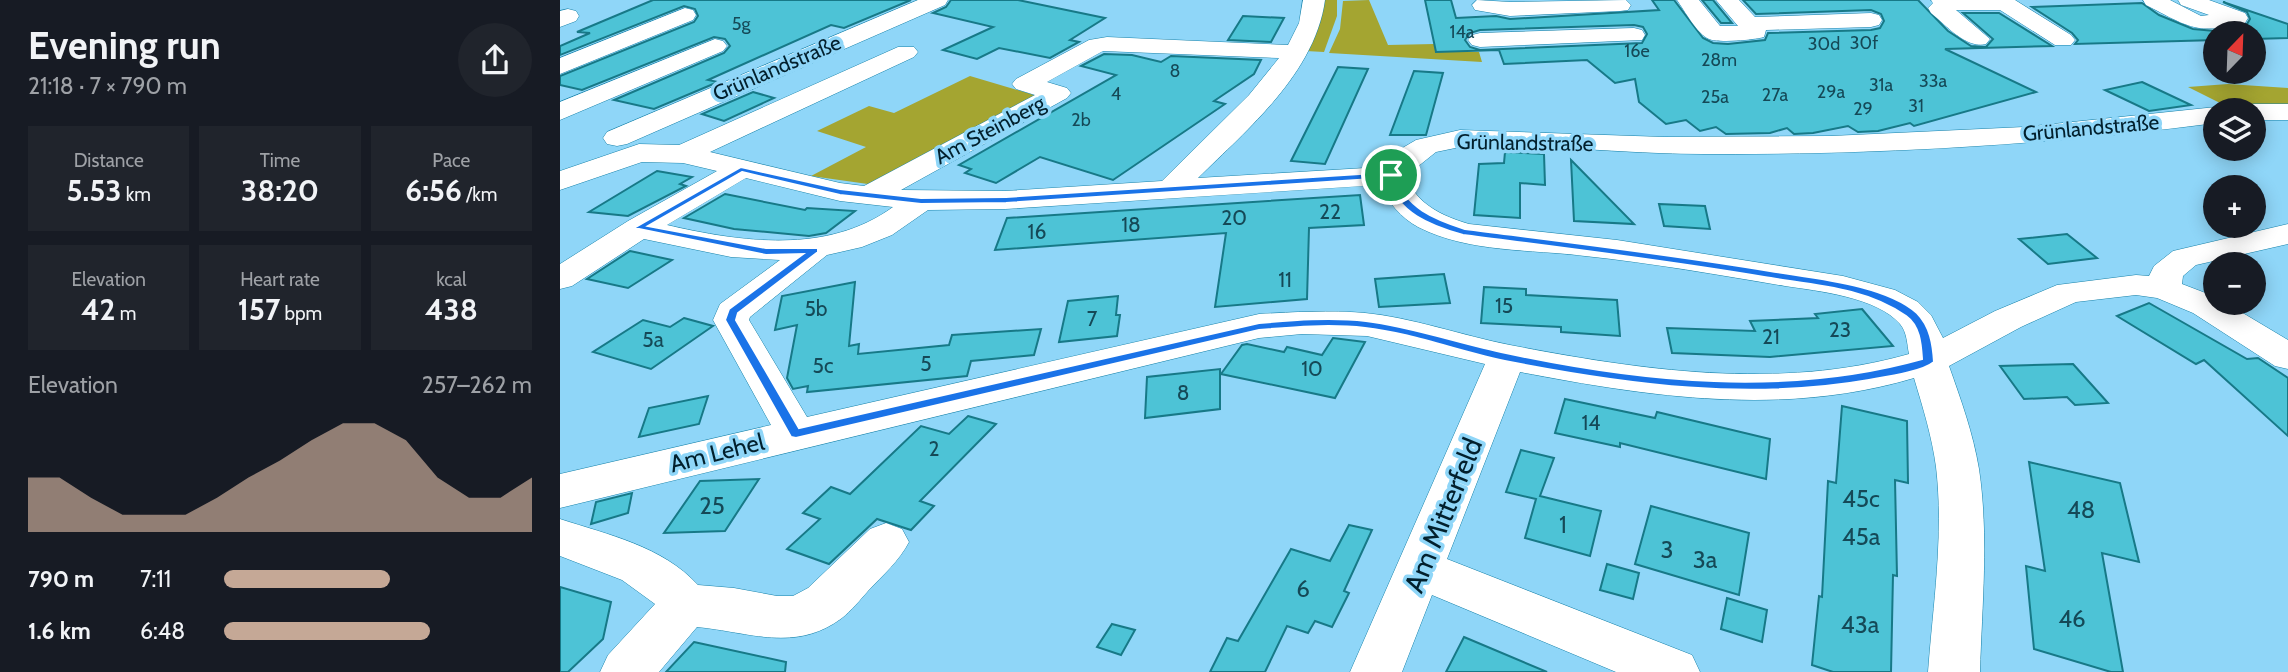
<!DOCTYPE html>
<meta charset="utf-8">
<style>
:root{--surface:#171b24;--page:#20242c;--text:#f1f3f6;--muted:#9ea1a6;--accent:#c5a896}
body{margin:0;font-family:Cabin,sans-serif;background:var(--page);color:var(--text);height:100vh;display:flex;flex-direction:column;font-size:26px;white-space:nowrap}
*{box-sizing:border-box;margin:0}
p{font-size:23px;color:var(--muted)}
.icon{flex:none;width:38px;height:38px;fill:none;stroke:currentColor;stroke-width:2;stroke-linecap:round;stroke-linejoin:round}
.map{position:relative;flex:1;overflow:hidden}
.drawer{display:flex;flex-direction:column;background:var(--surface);width:560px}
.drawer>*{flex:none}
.needle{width:46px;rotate:23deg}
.controls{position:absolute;left:1643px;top:21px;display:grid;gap:14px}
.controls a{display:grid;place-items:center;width:63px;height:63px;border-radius:50%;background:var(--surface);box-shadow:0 4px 18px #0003;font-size:35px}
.pin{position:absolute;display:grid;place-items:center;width:60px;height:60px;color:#fff;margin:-30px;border:4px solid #fff;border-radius:50%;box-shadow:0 2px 7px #0007}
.round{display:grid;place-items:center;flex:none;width:74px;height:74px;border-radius:37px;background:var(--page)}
.overview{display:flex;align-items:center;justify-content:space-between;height:119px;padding:0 28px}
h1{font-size:38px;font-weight:800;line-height:52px}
.metrics{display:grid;grid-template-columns:repeat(3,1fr);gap:10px;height:119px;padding:7px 28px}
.metrics div{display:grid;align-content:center;border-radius:0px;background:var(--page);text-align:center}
.metrics b{font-size:30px;font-weight:800}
.metrics small{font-size:19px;font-weight:400}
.metrics p{font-size:19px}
.chart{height:196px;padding:14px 28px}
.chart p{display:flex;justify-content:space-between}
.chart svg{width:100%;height:126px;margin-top:7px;fill:var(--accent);opacity:.7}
ul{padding:0 28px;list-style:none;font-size:23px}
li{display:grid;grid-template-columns:112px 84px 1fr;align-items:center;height:52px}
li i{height:18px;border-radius:9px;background:var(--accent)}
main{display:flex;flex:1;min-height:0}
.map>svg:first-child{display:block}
.green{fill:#a4a531}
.building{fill:#4dc3d6;stroke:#177987;stroke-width:2;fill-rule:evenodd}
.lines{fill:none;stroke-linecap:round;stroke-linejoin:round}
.minor-casing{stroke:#1782a9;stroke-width:1}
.minor{fill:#fff;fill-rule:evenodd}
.route{fill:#1a73e8;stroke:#fff;stroke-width:2;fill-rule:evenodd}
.labels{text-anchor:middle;stroke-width:7;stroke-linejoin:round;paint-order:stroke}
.far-number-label{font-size:18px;fill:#154957}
.far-street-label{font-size:21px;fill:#02202d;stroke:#8fd6f8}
.number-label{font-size:21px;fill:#154957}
.street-label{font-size:24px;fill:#02202d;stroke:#8fd6f8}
.near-number-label{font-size:24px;fill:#154957}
.near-street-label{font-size:28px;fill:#02202d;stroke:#8fd6f8}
</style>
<main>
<section class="drawer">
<div class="overview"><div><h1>Evening run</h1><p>21:18 · 7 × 790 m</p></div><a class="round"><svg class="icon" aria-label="share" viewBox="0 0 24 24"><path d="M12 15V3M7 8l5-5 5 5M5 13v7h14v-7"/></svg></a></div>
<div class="metrics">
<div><p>Distance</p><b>5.53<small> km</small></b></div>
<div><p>Time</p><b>38:20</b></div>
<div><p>Pace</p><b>6:56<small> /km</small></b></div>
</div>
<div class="metrics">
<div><p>Elevation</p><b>42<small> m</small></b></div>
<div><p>Heart rate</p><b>157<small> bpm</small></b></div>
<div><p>kcal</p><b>438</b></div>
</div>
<div class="chart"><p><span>Elevation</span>257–262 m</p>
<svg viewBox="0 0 160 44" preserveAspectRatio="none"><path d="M0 44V25L10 25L20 32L30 38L40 38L50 38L60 32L70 25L80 19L90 12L100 6L110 6L120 12L130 25L140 32L150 32L160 25V44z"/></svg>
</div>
<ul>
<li><b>790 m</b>7:11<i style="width:54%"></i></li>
<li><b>1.6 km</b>6:48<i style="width:67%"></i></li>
</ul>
</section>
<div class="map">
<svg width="1728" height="672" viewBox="0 0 1728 672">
<rect width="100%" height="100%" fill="#8fd6f8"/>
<!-- green -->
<g class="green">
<path d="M760 0H777V16L764 52 746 51Z"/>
<path d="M809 0 828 45 874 44 876 52H919L922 62 769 53 780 29 783 1Z"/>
<path d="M410 76 481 97 315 185 251 176 306 147 257 131 309 106 334 113Z"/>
<path d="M1668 84 1728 88V106H1666L1628 87Z"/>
</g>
<!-- building -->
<g class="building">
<path d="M93 0H351L284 28 271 25 148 80 158 82 94 109 54 100 164 53 170 46 165 39 154 37 22 90 0 85V76L134 22 138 16 135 9 124 6 0 55V46L30 33 17 32Z"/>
<path d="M391 0H458L545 18 510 40 519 42 490 58 439 48 417 59 383 50 433 27 373 13 386 7Z"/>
<path d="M865 0H891L896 18 936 16 950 19 1099 10 1092 0H1114L1143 38 1153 43 1168 44 1205 40 1208 33 1311 30 1320 28 1324 21 1321 14 1311 10 1196 14 1183 0H1358L1388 31 1411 46 1426 47 1433 39 1403 13H1439L1492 46 1385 49 1476 92 1354 126 1350 123 1318 131 1298 132 1288 126 1253 133 1234 134 1227 128 1210 133 1166 134 1156 127 1140 131 1126 120 1106 124 1079 102 1075 79 1055 83 1027 60 944 64 939 50 876 52ZM1074 25 1083 27 1087 34 1082 43 920 50 910 47 905 40 910 33 920 30Z"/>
<path d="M1142 0H1153L1172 23H1161Z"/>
<path d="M1663 2 1728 24V38L1694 39V33H1656V40L1515 44 1518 40 1512 33 1472 7 1582 3 1599 15 1633 29 1655 31 1687 24 1690 19 1687 12Z"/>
<path d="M683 16 724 18 711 42 668 40Z"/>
<path d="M544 54 572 55 601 62 611 56 701 60 694 74 654 101 665 104 553 180 480 157 436 183 405 173 411 169 399 165 556 75 521 66Z"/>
<path d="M778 67 808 69 765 164 731 161Z"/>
<path d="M854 71 883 73 866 135H830Z"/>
<path d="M1582 82 1631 105 1589 111 1545 90Z"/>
<path d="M193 92 214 98 164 121 142 114Z"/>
<path d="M945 152 984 154 985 185 960 183V218L914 215 919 164 944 163Z"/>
<path d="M1011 160 1074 224 1014 221Z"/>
<path d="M97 171 132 177 120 184 126 186 68 216 29 212Z"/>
<path d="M165 194 245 210 247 208 295 211 266 233 249 236 174 229 124 218Z"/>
<path d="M800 195 804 225 749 228 747 299 655 307 666 233 435 250 447 218Z"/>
<path d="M1099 204 1145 206 1150 229 1104 226Z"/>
<path d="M1507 234 1537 258 1488 264 1459 239Z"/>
<path d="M70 251 112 260 68 288 27 279Z"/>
<path d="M884 274 890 303 819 307 815 279Z"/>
<path d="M295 282 289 346 299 344 298 354 389 345 392 335 481 329 474 355 411 361 407 376 247 392 248 386 233 389 227 378 237 325 215 330 222 296Z"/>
<path d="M924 287 966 289V295L1057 300 1060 336 1001 332V327L921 323Z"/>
<path d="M558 296 556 315H560L557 336 499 342 508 301Z"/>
<path d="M1589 303 1687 359 1698 358 1728 378V436L1644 360 1636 364 1557 316Z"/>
<path d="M1302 309 1333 346 1210 357 1112 353 1107 328 1195 331 1190 321 1258 318 1255 314Z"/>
<path d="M124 318 153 326 91 369 33 352 83 320 110 327Z"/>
<path d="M773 338 805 342 775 398 661 374 682 345 687 344 724 352 727 347 762 355Z"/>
<path d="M1513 364 1548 403 1515 405 1507 397 1464 399 1440 366Z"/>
<path d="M660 369V409L585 418 587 377Z"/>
<path d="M148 396 139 424 79 437 89 408Z"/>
<path d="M1005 399 1095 418 1097 412 1210 439 1206 479 1060 443V447L995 433Z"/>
<path d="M1282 406 1347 421 1348 483 1335 480 1337 576 1333 575 1331 672H1273L1252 665 1259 596 1262 597 1268 481 1276 483Z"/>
<path d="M408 416 436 424 360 501 374 506 351 530 317 519 269 564 227 549 260 519 243 513 271 487 290 494 361 426 389 434Z"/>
<path d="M961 450 994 458 980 496 1041 511 1030 556 965 538 976 499 946 492Z"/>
<path d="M1469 462 1560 483 1579 562 1542 553 1563 672H1551L1474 649 1466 566 1485 571Z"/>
<path d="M199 479 165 531 104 533 140 481Z"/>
<path d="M72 493 68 513 31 524 36 502Z"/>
<path d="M1091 506 1189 533 1179 595 1075 564Z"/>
<path d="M789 525 812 530 784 591 789 593 772 627 755 621 748 633 727 626 705 672H650L667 638 678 641 731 549 770 561Z"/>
<path d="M1047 564 1079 573 1073 599 1040 590Z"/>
<path d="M0 587 51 602 43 639 8 672H0Z"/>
<path d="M1167 598 1207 610 1202 642 1161 629Z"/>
<path d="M552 624 575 630 561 655 537 647Z"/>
<path d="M904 637 987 672H886Z"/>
<path d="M134 642 226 662 225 672H106Z"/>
</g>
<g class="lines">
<defs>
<g id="minor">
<path d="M358 0H388L385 5 67 144 57 146 47 144 43 138 47 132Z"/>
<path d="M743 0H765C755 73 688 129 638 178L822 167 839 150 856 140 900 130 1104 137 1271 136 1464 127 1656 107 1665 109 1656 110V123C1485 145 1315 155 1143 154 1062 154 980 143 900 147L876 152 846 176C856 204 882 216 909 224L1057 240 1283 276 1335 290 1358 302 1371 315 1383 338 1435 311 1497 285 1576 275 1589 276 1594 266 1613 251 1728 224V244L1636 265 1623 276 1622 284 1656 297V303H1666L1728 340V369L1715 366 1633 313 1597 298 1576 295 1516 302 1461 327 1389 366C1401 400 1413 433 1419 469 1429 536 1422 605 1420 672H1368C1373 605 1384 535 1376 467 1372 437 1363 408 1354 378 1223 417 1091 397 960 372L887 559 1132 655 1140 672H1056L872 595 842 672H790L925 364 807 336 742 334 699 338 0 508V474L211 425 153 320 160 304 220 260 171 257 84 239 12 286 0 289V264L68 221 157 171 123 163 82 162 0 190V171L79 144 119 145 338 47H354L358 52 354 57 150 152 280 183 304 186 475 95 456 89 452 84 456 79 529 40 547 37 728 45 739 23ZM543 51 719 58 689 95 602 181 445 191 341 190 507 98 511 93 507 88 487 82ZM186 178 280 201 333 207C267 255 181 242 107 225ZM820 185C828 202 841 218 858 227 909 253 971 249 1025 256 1092 263 1159 275 1225 286 1258 291 1317 297 1340 324 1347 332 1347 344 1349 354 1219 391 1080 370 950 345 904 336 850 317 805 313 770 310 734 312 699 314L247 417 189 320 190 317 267 255 302 247 332 235 368 210 445 209Z"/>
<path d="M917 0 950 2 1066 0 1071 5 1068 10 1060 11 950 16 915 10 912 5Z"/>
<path d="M1117 0H1139L1160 26H1178L1156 0H1179L1195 17 1311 13 1319 15 1322 20 1319 25 1311 27 1206 30 1204 37C1193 40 1159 43 1149 39 1137 34 1125 11 1117 0Z"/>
<path d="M1371 0H1455L1511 35 1515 40 1511 45H1495L1440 10H1396L1430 39 1426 44C1406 49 1386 25 1371 13L1368 8 1373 3Z"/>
<path d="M1583 0H1610L1641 16 1649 15 1621 5 1618 0H1649L1685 13 1688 18 1685 23C1636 35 1629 27 1586 5Z"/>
<path d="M125 8 133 10 136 15 133 20 0 74V58Z"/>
<path d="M8 9 16 11 19 16 16 21 0 27V11Z"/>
<path d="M1074 28 1082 30 1085 35 1082 40 920 47 912 45 908 40 912 35 920 33Z"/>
<path d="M155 39 163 41 167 46 163 51 0 120V102Z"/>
<path d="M1694 104H1728V120H1694V110H1682L1685 106Z"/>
<path d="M0 519C49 535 102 546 138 585L174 588 217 596H233L248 588 310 529 326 523 342 529 349 542C339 561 323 575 308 591 300 600 291 611 282 618 235 653 190 632 137 627L99 672H40L48 655 95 604 62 580 0 556Z"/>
</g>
</defs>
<!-- minor casing -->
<use href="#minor" class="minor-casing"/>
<!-- minor -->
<use href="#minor" class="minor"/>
</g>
<!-- route -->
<path class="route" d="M181 167 280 189 361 198 446 197 831 172 835 175C846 208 874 219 905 229 1007 242 1108 254 1210 271 1251 278 1325 284 1357 313 1370 326 1373 344 1374 362 1362 372 1326 377 1309 380 1189 401 1069 385 950 362 903 353 852 333 805 328 770 324 734 327 699 330L236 438 231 437 165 320 169 309 243 254 206 255 74 228ZM182 172 280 195 361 204 446 203 827 178C837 213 871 226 903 235 1004 248 1104 260 1204 277 1252 285 1305 287 1346 316 1360 326 1361 344 1362 359 1226 397 1082 382 946 353 901 344 850 326 806 321 770 317 734 320 699 323L239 428 176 320 178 313 258 252V248H206L88 226Z"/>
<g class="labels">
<!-- far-number labels -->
<g class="far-number-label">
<text x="181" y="30">5g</text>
<text x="902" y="38">14a</text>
<text x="1304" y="49">30f</text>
<text x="1264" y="50">30d</text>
<text x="1077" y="57">16e</text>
<text x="1159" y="66">28m</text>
<text x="615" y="77">8</text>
<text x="1373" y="87">33a</text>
<text x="1321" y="91">31a</text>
<text x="1271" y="98">29a</text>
<text x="556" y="100">4</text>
<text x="1215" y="101">27a</text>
<text x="1155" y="103">25a</text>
<text x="1356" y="112">31</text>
<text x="1303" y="115">29</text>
<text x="521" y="126">2b</text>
</g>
<!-- far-street labels -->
<g class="far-street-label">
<text transform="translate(217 68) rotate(-23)" y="7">Grünlandstraße</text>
<text transform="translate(1531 128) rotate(-5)" y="7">Grünlandstraße</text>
<text transform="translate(430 130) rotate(-28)" y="7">Am Steinberg</text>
<text transform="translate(965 143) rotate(1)" y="7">Grünlandstraße</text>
</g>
<!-- number labels -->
<g class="number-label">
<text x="770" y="219">22</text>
<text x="674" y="225">20</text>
<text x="571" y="232">18</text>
<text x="477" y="239">16</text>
<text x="725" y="287">11</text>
<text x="944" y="313">15</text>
<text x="256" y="316">5b</text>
<text x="532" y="326">7</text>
<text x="1280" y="337">23</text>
<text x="1211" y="344">21</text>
<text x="93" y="347">5a</text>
<text x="366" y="371">5</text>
<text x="263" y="373">5c</text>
<text x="752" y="376">10</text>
<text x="623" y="400">8</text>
<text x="1031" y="430">14</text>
<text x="374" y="456">2</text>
</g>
<!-- street labels -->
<g class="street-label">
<text transform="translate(157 453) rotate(-14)" y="8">Am Lehel</text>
</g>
<!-- near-number labels -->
<g class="near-number-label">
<text x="1301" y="507">45c</text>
<text x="152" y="514">25</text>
<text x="1521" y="518">48</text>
<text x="1003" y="533">1</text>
<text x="1301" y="545">45a</text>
<text x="1107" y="558">3</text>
<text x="1145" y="568">3a</text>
<text x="743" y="597">6</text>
<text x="1512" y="627">46</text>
<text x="1300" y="633">43a</text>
</g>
<!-- near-street labels -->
<g class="near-street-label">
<text transform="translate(883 515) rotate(-68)" y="10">Am Mitterfeld</text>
</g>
</g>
</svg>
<div class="controls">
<a><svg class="needle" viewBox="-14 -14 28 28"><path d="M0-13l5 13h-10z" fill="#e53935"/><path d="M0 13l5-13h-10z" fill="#9ea1a6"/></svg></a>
<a><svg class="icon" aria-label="layers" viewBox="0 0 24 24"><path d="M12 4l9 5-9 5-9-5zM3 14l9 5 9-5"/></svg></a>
<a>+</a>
<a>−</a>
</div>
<div class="pin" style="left:831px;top:175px;background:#1e9e55"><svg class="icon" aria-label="arrive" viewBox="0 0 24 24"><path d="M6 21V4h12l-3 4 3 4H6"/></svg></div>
</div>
</main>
